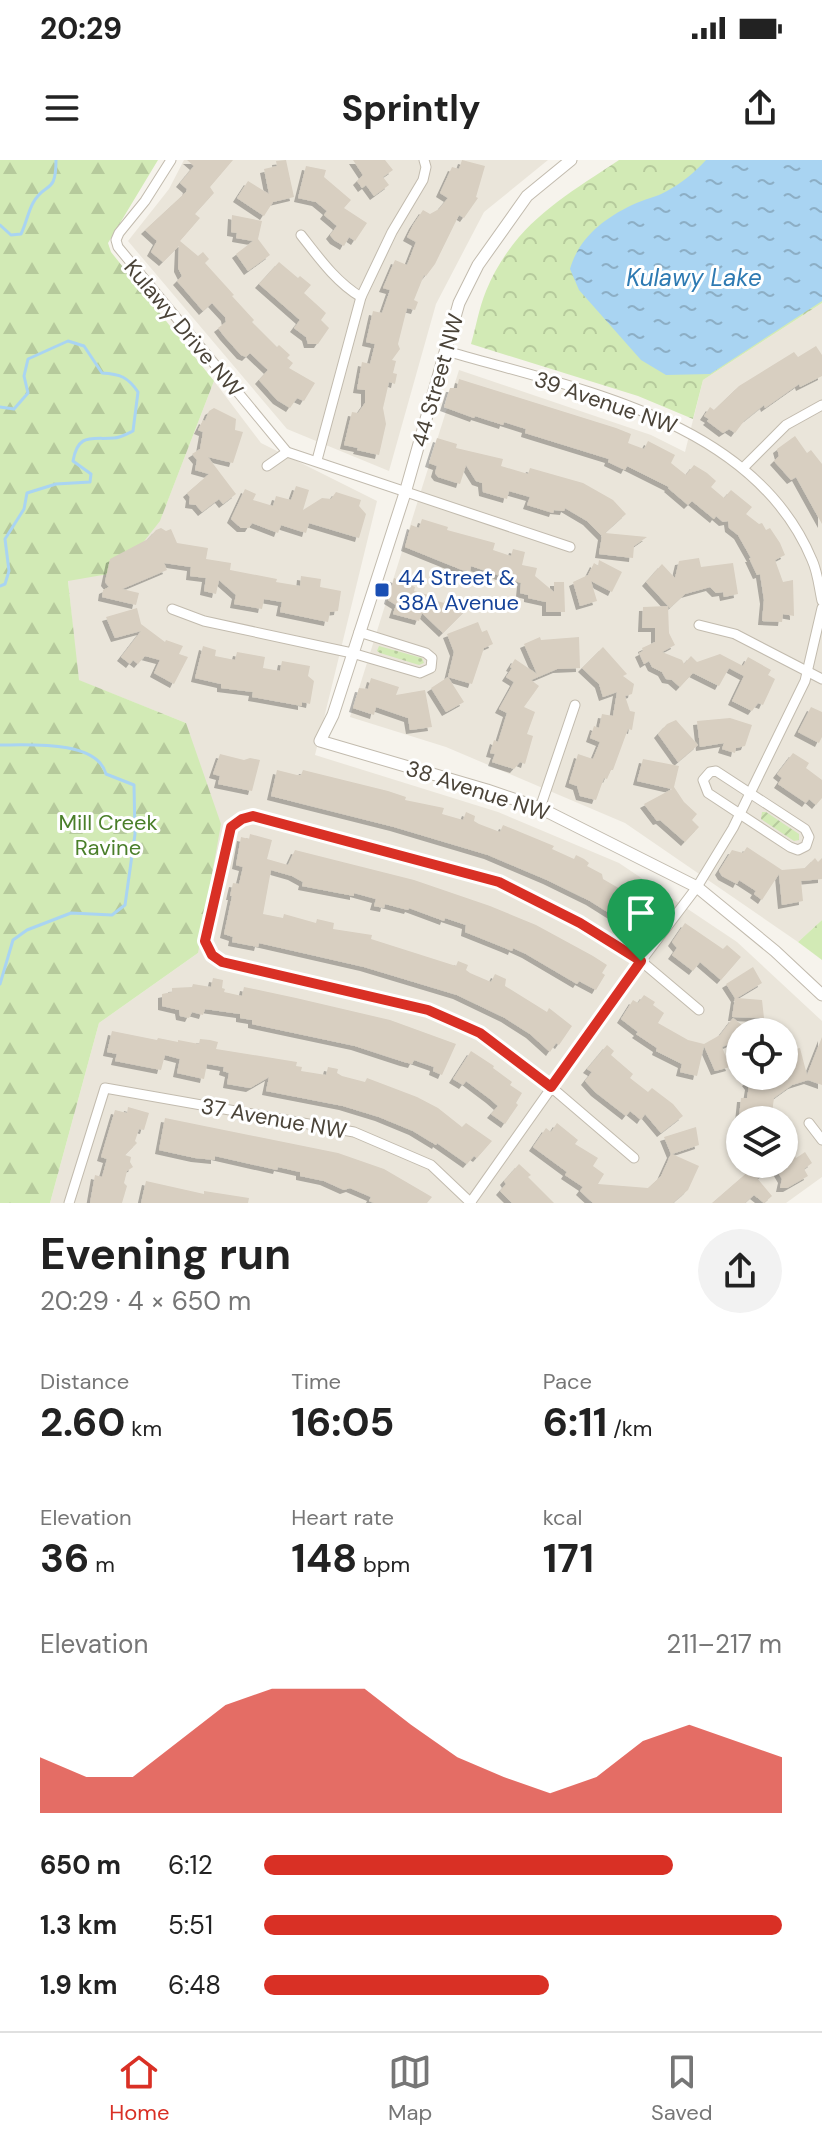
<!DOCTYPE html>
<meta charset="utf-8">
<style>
:root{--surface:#fff;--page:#f2f2f2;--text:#222;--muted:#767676;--line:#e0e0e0;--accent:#d93025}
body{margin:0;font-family:"DM Sans",sans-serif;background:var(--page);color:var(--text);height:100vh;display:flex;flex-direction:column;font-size:30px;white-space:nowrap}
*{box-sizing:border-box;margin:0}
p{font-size:26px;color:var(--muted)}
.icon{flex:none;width:44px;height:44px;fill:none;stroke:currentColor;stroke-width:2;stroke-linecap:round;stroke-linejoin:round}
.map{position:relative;height:1043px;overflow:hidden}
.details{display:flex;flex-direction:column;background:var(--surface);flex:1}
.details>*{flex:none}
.tools{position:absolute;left:726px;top:858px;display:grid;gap:16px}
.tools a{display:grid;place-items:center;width:72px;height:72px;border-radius:50%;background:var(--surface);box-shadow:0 2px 6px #0004;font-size:40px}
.pin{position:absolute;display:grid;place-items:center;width:68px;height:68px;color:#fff;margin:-82px -34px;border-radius:50% 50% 50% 0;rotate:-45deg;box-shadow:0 0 8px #0007}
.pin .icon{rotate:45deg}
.round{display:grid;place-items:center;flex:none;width:84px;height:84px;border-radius:42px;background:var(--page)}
.head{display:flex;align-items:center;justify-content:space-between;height:136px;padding:0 40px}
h1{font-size:44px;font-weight:700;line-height:60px}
.metrics{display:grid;grid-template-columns:repeat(3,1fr);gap:12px;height:136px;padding:8px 40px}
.metrics div{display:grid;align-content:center}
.metrics b{font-size:40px;font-weight:700}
.metrics small{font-size:22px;font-weight:400}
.metrics p{font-size:22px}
.chart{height:224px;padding:16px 40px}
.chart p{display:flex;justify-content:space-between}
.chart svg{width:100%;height:144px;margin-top:8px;fill:var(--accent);opacity:.7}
ul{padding:0 40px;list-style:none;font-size:26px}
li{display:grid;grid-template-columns:128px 96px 1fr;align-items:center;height:60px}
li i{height:20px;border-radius:10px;background:var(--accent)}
.status{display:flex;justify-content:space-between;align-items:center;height:56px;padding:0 40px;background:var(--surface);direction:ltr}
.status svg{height:22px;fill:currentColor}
header{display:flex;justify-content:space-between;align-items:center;height:104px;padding:0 40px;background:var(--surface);font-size:36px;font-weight:700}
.tab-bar{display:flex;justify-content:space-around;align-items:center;height:112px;border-top:2px solid var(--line);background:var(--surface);font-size:22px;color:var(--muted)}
.tab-bar a{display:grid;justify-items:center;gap:4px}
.tab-bar .active{color:var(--accent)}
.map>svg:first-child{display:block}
.residential{fill:#eae5da;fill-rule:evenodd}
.grass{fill:url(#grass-dots)}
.forest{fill:url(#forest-firs)}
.park{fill:url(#park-crowns)}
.garden{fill:url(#garden-furrows)}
.water{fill:url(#water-ripples)}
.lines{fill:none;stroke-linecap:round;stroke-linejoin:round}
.stream{stroke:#a9d4f2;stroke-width:3}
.building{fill:#d8cfc1;filter:url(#shadow)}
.minor-casing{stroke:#c2bbae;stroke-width:11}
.tertiary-casing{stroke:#c2bbae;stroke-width:13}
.minor{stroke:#fff;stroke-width:9}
.tertiary{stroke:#fff;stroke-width:11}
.route-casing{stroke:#fff;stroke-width:16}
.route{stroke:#d93025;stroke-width:10}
.transit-dot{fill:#1a4fb4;stroke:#fff;stroke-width:3}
.labels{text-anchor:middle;stroke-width:6;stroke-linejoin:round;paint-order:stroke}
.street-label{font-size:22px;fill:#4b4439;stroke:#fff}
.transit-label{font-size:22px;fill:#164399;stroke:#fff;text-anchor:start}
.park-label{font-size:22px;fill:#4a7f2a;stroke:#fff}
.water-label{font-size:24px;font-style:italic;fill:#2e7ab2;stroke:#fff}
</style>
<div class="status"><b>20:29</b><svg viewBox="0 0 49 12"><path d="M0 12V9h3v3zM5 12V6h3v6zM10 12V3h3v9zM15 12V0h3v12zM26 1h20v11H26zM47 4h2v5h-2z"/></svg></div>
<header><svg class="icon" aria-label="menu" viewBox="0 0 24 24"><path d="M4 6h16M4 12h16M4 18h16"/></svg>Sprintly<svg class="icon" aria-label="share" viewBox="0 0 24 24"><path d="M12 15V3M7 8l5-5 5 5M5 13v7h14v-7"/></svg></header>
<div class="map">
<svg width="822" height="1043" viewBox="0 0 822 1043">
<defs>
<pattern id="grass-dots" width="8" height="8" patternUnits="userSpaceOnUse" patternTransform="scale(2)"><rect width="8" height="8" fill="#d2eab5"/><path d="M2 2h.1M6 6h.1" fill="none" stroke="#b6ca9c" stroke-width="1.8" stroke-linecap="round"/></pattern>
<pattern id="forest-firs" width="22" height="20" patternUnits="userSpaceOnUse" patternTransform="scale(2)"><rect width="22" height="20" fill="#d2eab5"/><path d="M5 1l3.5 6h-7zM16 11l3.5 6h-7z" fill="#b6ca9c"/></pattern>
<pattern id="park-crowns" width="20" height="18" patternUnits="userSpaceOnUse" patternTransform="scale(2)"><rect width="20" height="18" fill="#d2eab5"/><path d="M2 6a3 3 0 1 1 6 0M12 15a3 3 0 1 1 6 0" fill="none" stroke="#b6ca9c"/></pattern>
<pattern id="garden-furrows" width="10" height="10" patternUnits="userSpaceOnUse" patternTransform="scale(2)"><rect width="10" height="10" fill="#d2eab5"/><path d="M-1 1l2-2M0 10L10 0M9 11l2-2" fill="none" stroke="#b6ca9c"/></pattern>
<pattern id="water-ripples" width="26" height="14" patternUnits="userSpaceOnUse" patternTransform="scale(2)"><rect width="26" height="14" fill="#a9d4f2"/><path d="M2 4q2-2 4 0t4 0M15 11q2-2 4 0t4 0" fill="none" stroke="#8caec5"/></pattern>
<filter id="shadow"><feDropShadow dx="-4" dy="4" stdDeviation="0" flood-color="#0004"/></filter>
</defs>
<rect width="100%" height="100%" fill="#f6f3ec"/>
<!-- residential -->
<g class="residential">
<path d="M184 0H548L484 52 436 144 389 311 287 269 128 81 169 29Z"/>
<path d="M822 143V760L798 782 625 663 446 587 350 557 459 210 651 275 685 292 703 220Z"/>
<path d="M214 221 261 283 377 341 315 595 498 652 619 703 737 782 822 861V1017L786 1043H50L99 863 198 793 186 563 78 520 68 420 120 412 161 358ZM740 872H784V916H740ZM740 960H784V1004H740Z"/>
</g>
<!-- grass -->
<path class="grass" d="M379 486 422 498 424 503 419 505 380 493 377 491Z"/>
<!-- forest -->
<path class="forest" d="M0 0H158L108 83 111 92 214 221 160 361 120 412 68 421 79 520 186 563 221 664 198 793 99 863 50 1043H0Z"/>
<!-- park -->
<g class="park">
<path d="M619 0H822V143L703 220 693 259 638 236 471 184C476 167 479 148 486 131 514 64 562 38 619 0Z"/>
<path d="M822 760V800L798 782Z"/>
</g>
<!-- garden -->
<path class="garden" d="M762 652H766L799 674V680L794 681 761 659Z"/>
<!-- water -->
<path class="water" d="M706 0H822V141L710 214 666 215 641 200 579 130 570 109C579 78 603 59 632 45 644 39 657 37 667 31 682 23 695 12 706 0Z"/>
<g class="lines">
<!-- stream -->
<g class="stream">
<path d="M0 65 11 75 21 74C26 64 28 52 33 43 45 21 56 36 56 0"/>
<path d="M0 247 14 249 28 233 24 216 28 199 68 181 84 186 102 213C120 214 128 217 138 232L133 271C127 274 120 278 114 278 92 280 78 272 73 301L91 314 90 322 56 324 27 333 24 349 5 379 9 411 5 424 0 426"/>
<path d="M0 585C29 585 97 580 106 614L134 625 135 674 125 745 112 755 71 753 27 770 13 780 0 824"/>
</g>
</g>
<!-- building -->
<g class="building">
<path d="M187 0H233L210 27 214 33 195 54 200 58 180 81 198 96 203 92 209 99 205 103 234 135 232 136 254 160 252 162 277 187 279 185 290 195 287 198 293 203 289 208 315 223 304 241 297 238 290 248 277 240 259 220 268 210 250 193 246 197 241 195 224 176 218 168 226 162 225 157 212 143 203 151 177 121 182 116 178 108 179 86 163 102 151 92 157 81 145 70 186 32 187 29 180 23 194 6Z"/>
<path d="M286 0 294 37 273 42 264 56 237 38 248 21 269 34 264 9 277 6 276 1Z"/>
<path d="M353 0H385L393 10 383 17 389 25 374 36 366 25 362 28 357 21 363 15Z"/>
<path d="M462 0 485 6 476 37 478 38 464 58 459 55 435 104 426 116 424 115 414 140 418 142 415 150 407 148 398 184 400 189 392 200 396 201 393 213 397 214 395 224 389 222 383 248 386 264 379 295 357 290 358 288 344 285 352 252 358 253 365 243V230L357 229 362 202 370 204 375 184 366 182 373 151 382 153 390 130 383 128 395 100 407 105 416 82 407 77 413 65 423 50 430 54 439 49 448 38 440 33 452 7 459 9Z"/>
<path d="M306 6 326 10 324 17 351 40 344 48 367 63 355 81 349 77 344 86 334 80 330 75 337 66 324 55 327 51 316 42 298 38Z"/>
<path d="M232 55 262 61 258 79 270 95 248 111 236 94 253 81 236 78 237 73 231 72Z"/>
<path d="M279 102 298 118 300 116 311 125 304 133 326 153 321 160 329 168 318 184H308L306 177 294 168 300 160 259 124Z"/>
<path d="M816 186 822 195V216L800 227 799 224 765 248 764 245 744 261 735 273 729 269 723 273 707 261 709 259 704 256 710 247 714 250 739 226 794 192 798 197Z"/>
<path d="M459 219 616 268 631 274 628 283 644 289 648 281 675 295 671 303 686 315 694 305 707 313 716 321 711 327 724 338 731 330 752 347 746 354 759 364 762 363 766 370 770 368 780 383 785 395 775 400 783 422 793 420 794 456 783 454 782 462 762 461 764 440 760 414 757 415 749 398H751L738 375 729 368 728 361 723 362 716 356 714 359 692 341 688 345 668 328 669 327 627 306 625 310 608 302 609 299 525 273 526 269 504 262 503 265 475 256 474 258 444 247 450 228H457Z"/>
<path d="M214 248 236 259 235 270 243 272 233 303 208 297 236 334 223 344 219 339 202 352 196 345 189 344 190 337 187 333 209 314 195 310 197 300 192 294 200 289 203 272 198 270 203 260 205 261 209 251Z"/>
<path d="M795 276 807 293 811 290 822 304V364L796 317 791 320 774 301 779 296 777 289Z"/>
<path d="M437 278 457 284 456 288 503 299 501 306 528 314 530 308 583 323 613 340 626 354 605 373 647 377 634 386 633 398 599 394 602 376 587 361 565 348 564 351 554 350 553 353 527 345 530 337 509 331 507 339 483 332 482 323 476 321 466 305 460 324 438 317 435 313 437 306 429 303Z"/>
<path d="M296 326 309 330 303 350 322 338 331 339 336 332 361 340 359 346 366 354 359 378 309 363 306 373 281 365 278 373 252 363 249 368H241L231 359 245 329 256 334 253 340 273 346 276 336 291 340Z"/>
<path d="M422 359 448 367 447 370 495 383 493 390 511 396 513 389 525 392 522 405 537 408 535 416 554 432V422H564L565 452H546V442L528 438V435L520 433 521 423 471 406 470 411 462 410 405 387 411 365 419 368Z"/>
<path d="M161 368 166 371 171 369 177 383 208 388 206 399 231 403 230 410 277 419 276 422 300 426 301 416 321 419 320 427 341 431 338 451 330 452 328 462 280 452 282 442 264 439 262 449 234 444 236 435 219 420 216 434 204 431 206 418 190 416 191 407 164 403 167 410 122 429 139 433 136 445 102 437 103 430 109 427 105 422 110 399 148 379 156 370Z"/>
<path d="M699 398 701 407 733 403 738 434 724 437 723 432 716 433 710 427 685 434 670 448 646 422 662 404 675 418 679 401Z"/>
<path d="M599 400 622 412 612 432 591 421 597 441 580 446 573 422 588 415 594 403 598 406Z"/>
<path d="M394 418 415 427 414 431 428 435 427 438 444 443 451 435 467 449 443 473 422 453 419 461 393 454 396 445 388 440Z"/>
<path d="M668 446 669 473 675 485 662 492 682 500 684 504 691 496 697 502 720 494 743 506 748 497 771 510 768 515 775 519 763 545 758 543 752 551 732 541 744 516 729 508 719 526 693 513 680 527 672 520 666 519 662 512 652 507 649 501 644 504 639 493 643 491 642 488 655 482V468H642L643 447Z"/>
<path d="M137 448 141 464 165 482 166 480 183 486 179 494 188 497 174 524 154 513 160 500 145 496 138 504 133 500 130 504 121 497 141 471 115 478 106 457Z"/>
<path d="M478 462 482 472 487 470 493 484 484 488 472 524 448 517 464 542 446 552 431 528 448 517 454 492 447 474Z"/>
<path d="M540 477 541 480 579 477 580 508 557 509 531 520 539 526 524 547 535 552 527 574 533 576 525 604 520 602 514 609 492 602 495 594 490 593 494 580 498 582 507 553 499 549 514 522 506 517 512 508 510 507 515 499 537 514 524 484Z"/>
<path d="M203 486 216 490 215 496 235 500 237 492 265 497 263 508 280 511 282 501 310 506 308 516 314 521 310 544 302 542V546L252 537 253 532 221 528V524L195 518Z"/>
<path d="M603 487 627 514 623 516 634 524 632 534 625 536 630 551 635 552 632 570 628 569 613 610H611L607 619 604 618 596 640 580 636 577 626 569 623 578 594 593 599 600 582 590 578 594 566 599 568 602 554 613 556 617 532 603 537 599 524 582 508Z"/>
<path d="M371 518 399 527 396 535 425 530 432 567 410 570 408 558 376 547 374 555 353 548 359 528 368 529Z"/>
<path d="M811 547 822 552V577L819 583 798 572Z"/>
<path d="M730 558 752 565 745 586 736 588 735 593 722 589 724 583 700 587 697 561Z"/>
<path d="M676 560 698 585 678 602 658 574 667 564Z"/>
<path d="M793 593 809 603 806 608 822 620V638L816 645 809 639 806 643 778 624 782 618 777 614Z"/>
<path d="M220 594 244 600 250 598 260 600 252 631 218 624 220 616 213 614Z"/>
<path d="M643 599 679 606 674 627 684 642 697 654 692 660 699 667 685 682 660 660 657 661 644 644 672 629 637 621Z"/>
<path d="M277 610 297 615H301L303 610 388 631 406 637 405 640 444 648 442 654 463 660 466 652 475 656 474 661 479 664 500 672 503 665 554 686 552 689 574 699 576 695 584 699 589 703 587 706 602 714 603 719 622 730 624 728 628 731 631 727 655 745 642 763 639 761 633 768 590 741 547 720 488 695 394 667 271 636Z"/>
<path d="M250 674 272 680 267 699 288 705 295 690 414 720 490 746 536 765 593 796 607 805 602 813 605 815 596 830 579 821 577 824 526 794 513 788 512 791 505 788 465 772 466 765 445 758 444 761 409 748 408 750 385 744 384 748 374 746 376 739 354 733V736L302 726 303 722 292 716 271 710 263 754 283 758 284 754 316 763 317 759 334 763 333 769 372 775 371 779 456 806 458 801 468 805 466 810 470 813 491 822 495 814 506 819 505 826 547 852 549 848 572 866 559 885 556 883 550 892 530 874 505 858 457 835 364 807 259 783 258 787 232 782 233 777 224 774 232 736H230L233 723 239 724 243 707 236 705 241 677 249 679Z"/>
<path d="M747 687 782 710 805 708 815 698 818 702 822 698V719L801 721 803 741 782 745 779 714 762 740 754 734 756 731 739 720 737 724 722 716 719 711 732 690 743 693Z"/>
<path d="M685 763 723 789 727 785 741 797 721 820 700 802 693 811 672 795 677 788 672 782Z"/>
<path d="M753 807 762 823 737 838 762 840 764 858 732 857 735 838 726 824Z"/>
<path d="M213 818 223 820 222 828 225 829 224 832 242 836 244 827 296 838 390 860 456 884 442 915 433 911 434 907 414 900 412 904 404 902 355 886 252 864V860L240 858V854L205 849 203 855 192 852 189 858 180 856 179 850 162 846V834L172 832V828L192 827 193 824 211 827Z"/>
<path d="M644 835 655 842 653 845 664 853 658 863 688 880 704 884 720 875 733 858 751 872H740V887L734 882 722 887 730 907 715 911 704 886 697 916 680 912 682 904 656 891 657 888 636 874 638 872 621 859 633 840 638 843Z"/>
<path d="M112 871 157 880 158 878 178 882V880L199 884 200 879 210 880 218 882 216 889 297 902 296 906 302 907 301 911 326 915 328 907 338 909 337 913 342 916 365 922 367 918 417 937 438 948 462 967 466 963 492 981 477 998 474 996 467 1004 437 983 436 985 413 971 379 957 343 946 266 931 269 917 250 928 227 924 229 913 223 911 224 907 207 904 204 919 177 913 180 899 165 895 161 910 115 901 117 894 107 892Z"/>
<path d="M822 877V925L808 920 792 925 774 938 771 960 739 958 741 938H747L749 926 746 922 755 916H785L784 892 800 888 807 915Z"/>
<path d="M607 885 614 891 611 895 633 914 630 918 648 932 652 928 673 944 683 956 661 973 645 954 641 960 630 951 626 956 595 932 585 921 592 912 587 909Z"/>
<path d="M471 891 494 906 493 908 512 922 510 925 522 933 516 943 518 945 505 964 491 954 498 946 490 939 466 921 463 925 453 919Z"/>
<path d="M128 947 149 953 144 970 139 969 135 981 137 983 125 995 131 997 130 1002 133 1007 127 1011 124 1023 127 1026 122 1043H90L95 1015 102 1017 107 999 101 997 115 950 127 953Z"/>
<path d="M165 958 338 993 384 1009 432 1037 427 1043H374L369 1041 371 1037 350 1028 344 1030 324 1021 300 1016V1012L278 1007 277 1010 215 996V1000L195 998 159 990Z"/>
<path d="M557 963 578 980 575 984 598 998 593 1006 604 1014 598 1024 648 1028 661 1016 671 994 664 977 696 967 699 985 672 994 699 1006 688 1030 673 1043H593L580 1031 583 1027 565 1015 567 1012 533 987 546 968 551 972Z"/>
<path d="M784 977 796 998 805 992 812 1003 804 1009 808 1016 787 1028H780L782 1019 775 1007 757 1018 772 1036 764 1043 754 1035 745 1043H712L757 1004H784Z"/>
<path d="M519 1004 531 1015 528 1017 554 1043H512L500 1031 506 1024 504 1021Z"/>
<path d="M146 1021 204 1034V1031L249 1038 248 1043H141Z"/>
</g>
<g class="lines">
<defs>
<g id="minor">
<path d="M171 0 145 41 119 73 116 80 118 87 287 292 570 387"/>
<path d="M301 75C319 98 336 122 361 137"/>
<path d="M446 191C577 229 754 260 812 400 818 413 819 428 822 441"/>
<path d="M317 300 361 137 392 72 423 20 426 7 424 0"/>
<path d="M267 306 287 292"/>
<path d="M744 307 786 265 822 245"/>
<path d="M172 449 204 461 352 493 420 513 431 508 432 498 426 493 359 472"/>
<path d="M699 465 735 474 822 519"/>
<path d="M716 611 805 669 809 677 806 686 798 690 790 687 708 633 703 620 710 612Z"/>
<path d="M540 648 575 545"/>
<path d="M809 963 822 980"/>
<path d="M634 998 551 927 480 873 428 850 222 802 212 795 205 781 231 667 242 659 253 656 499 722 580 763 641 801 699 850"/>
<path d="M69 1043 105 928 354 972 431 1005 471 1043"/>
<path d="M470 1043 641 801 697 727 733 668 805 521 822 448"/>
</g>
<path id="tertiary" d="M571 0 527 36 478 105 459 143 405 333 333 555 320 581 487 630 540 648 697 727 775 791 822 835"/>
</defs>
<!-- minor casing -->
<use href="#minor" class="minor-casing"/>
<!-- tertiary casing -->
<use href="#tertiary" class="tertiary-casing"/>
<!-- minor -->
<use href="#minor" class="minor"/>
<!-- tertiary -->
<use href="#tertiary" class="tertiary"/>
</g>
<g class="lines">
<defs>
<path id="route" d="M253 656 499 722 580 763 641 801 551 927 480 873 428 850 222 802 212 795 205 781 231 667 242 659Z"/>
</defs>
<!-- route casing -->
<use href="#route" class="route-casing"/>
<!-- route -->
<use href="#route" class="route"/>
</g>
<!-- markers -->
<rect class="transit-dot" x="374" y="422" width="16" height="16" rx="4"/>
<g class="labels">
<!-- street labels -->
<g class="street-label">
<text transform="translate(184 168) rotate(50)" y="8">Kulawy Drive NW</text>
<text transform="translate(437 220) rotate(-74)" y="8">44 Street NW</text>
<text transform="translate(606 242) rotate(19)" y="8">39 Avenue NW</text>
<text transform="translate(478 630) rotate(18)" y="8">38 Avenue NW</text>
<text transform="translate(274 958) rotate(10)" y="8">37 Avenue NW</text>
</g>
<!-- transit labels -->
<g class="transit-label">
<text x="398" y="425">44 Street &amp;<tspan x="398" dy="25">38A Avenue</tspan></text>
</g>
<!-- park labels -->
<g class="park-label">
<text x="108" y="670">Mill Creek<tspan x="108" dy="25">Ravine</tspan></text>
</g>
<!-- water labels -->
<g class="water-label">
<text x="694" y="126">Kulawy Lake</text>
</g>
</g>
</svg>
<div class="tools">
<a><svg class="icon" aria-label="locate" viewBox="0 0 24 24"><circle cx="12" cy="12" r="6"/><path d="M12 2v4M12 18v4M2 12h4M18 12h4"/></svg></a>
<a><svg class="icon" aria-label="layers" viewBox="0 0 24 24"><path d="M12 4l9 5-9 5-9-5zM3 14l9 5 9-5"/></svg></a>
</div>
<div class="pin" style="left:641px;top:801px;background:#1e9e55"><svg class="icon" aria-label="arrive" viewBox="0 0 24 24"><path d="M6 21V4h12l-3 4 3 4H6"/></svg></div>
</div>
<section class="details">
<div class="head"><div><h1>Evening run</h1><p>20:29 · 4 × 650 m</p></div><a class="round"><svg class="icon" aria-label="share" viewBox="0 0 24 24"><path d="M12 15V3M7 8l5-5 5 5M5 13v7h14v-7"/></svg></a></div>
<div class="metrics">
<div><p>Distance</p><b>2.60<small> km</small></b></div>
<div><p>Time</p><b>16:05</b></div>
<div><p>Pace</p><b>6:11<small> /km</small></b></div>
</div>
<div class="metrics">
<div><p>Elevation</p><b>36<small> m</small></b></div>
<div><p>Heart rate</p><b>148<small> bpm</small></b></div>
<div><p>kcal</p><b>171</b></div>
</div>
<div class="chart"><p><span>Elevation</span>211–217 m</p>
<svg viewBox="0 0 160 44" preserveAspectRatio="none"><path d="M0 44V27L10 33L20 33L30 22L40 11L50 6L60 6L70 6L80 17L90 27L100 33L110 38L120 33L130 22L140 17L150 22L160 27V44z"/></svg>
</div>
<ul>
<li><b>650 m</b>6:12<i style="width:79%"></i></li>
<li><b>1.3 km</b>5:51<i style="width:100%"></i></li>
<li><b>1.9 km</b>6:48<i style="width:55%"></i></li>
</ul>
</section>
<nav class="tab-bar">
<a class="active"><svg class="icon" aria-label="home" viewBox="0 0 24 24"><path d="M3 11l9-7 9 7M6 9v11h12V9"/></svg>Home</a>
<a><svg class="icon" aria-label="map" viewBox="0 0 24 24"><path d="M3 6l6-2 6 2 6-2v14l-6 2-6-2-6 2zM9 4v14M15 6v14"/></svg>Map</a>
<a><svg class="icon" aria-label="saved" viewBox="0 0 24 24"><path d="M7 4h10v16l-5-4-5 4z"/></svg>Saved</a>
</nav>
